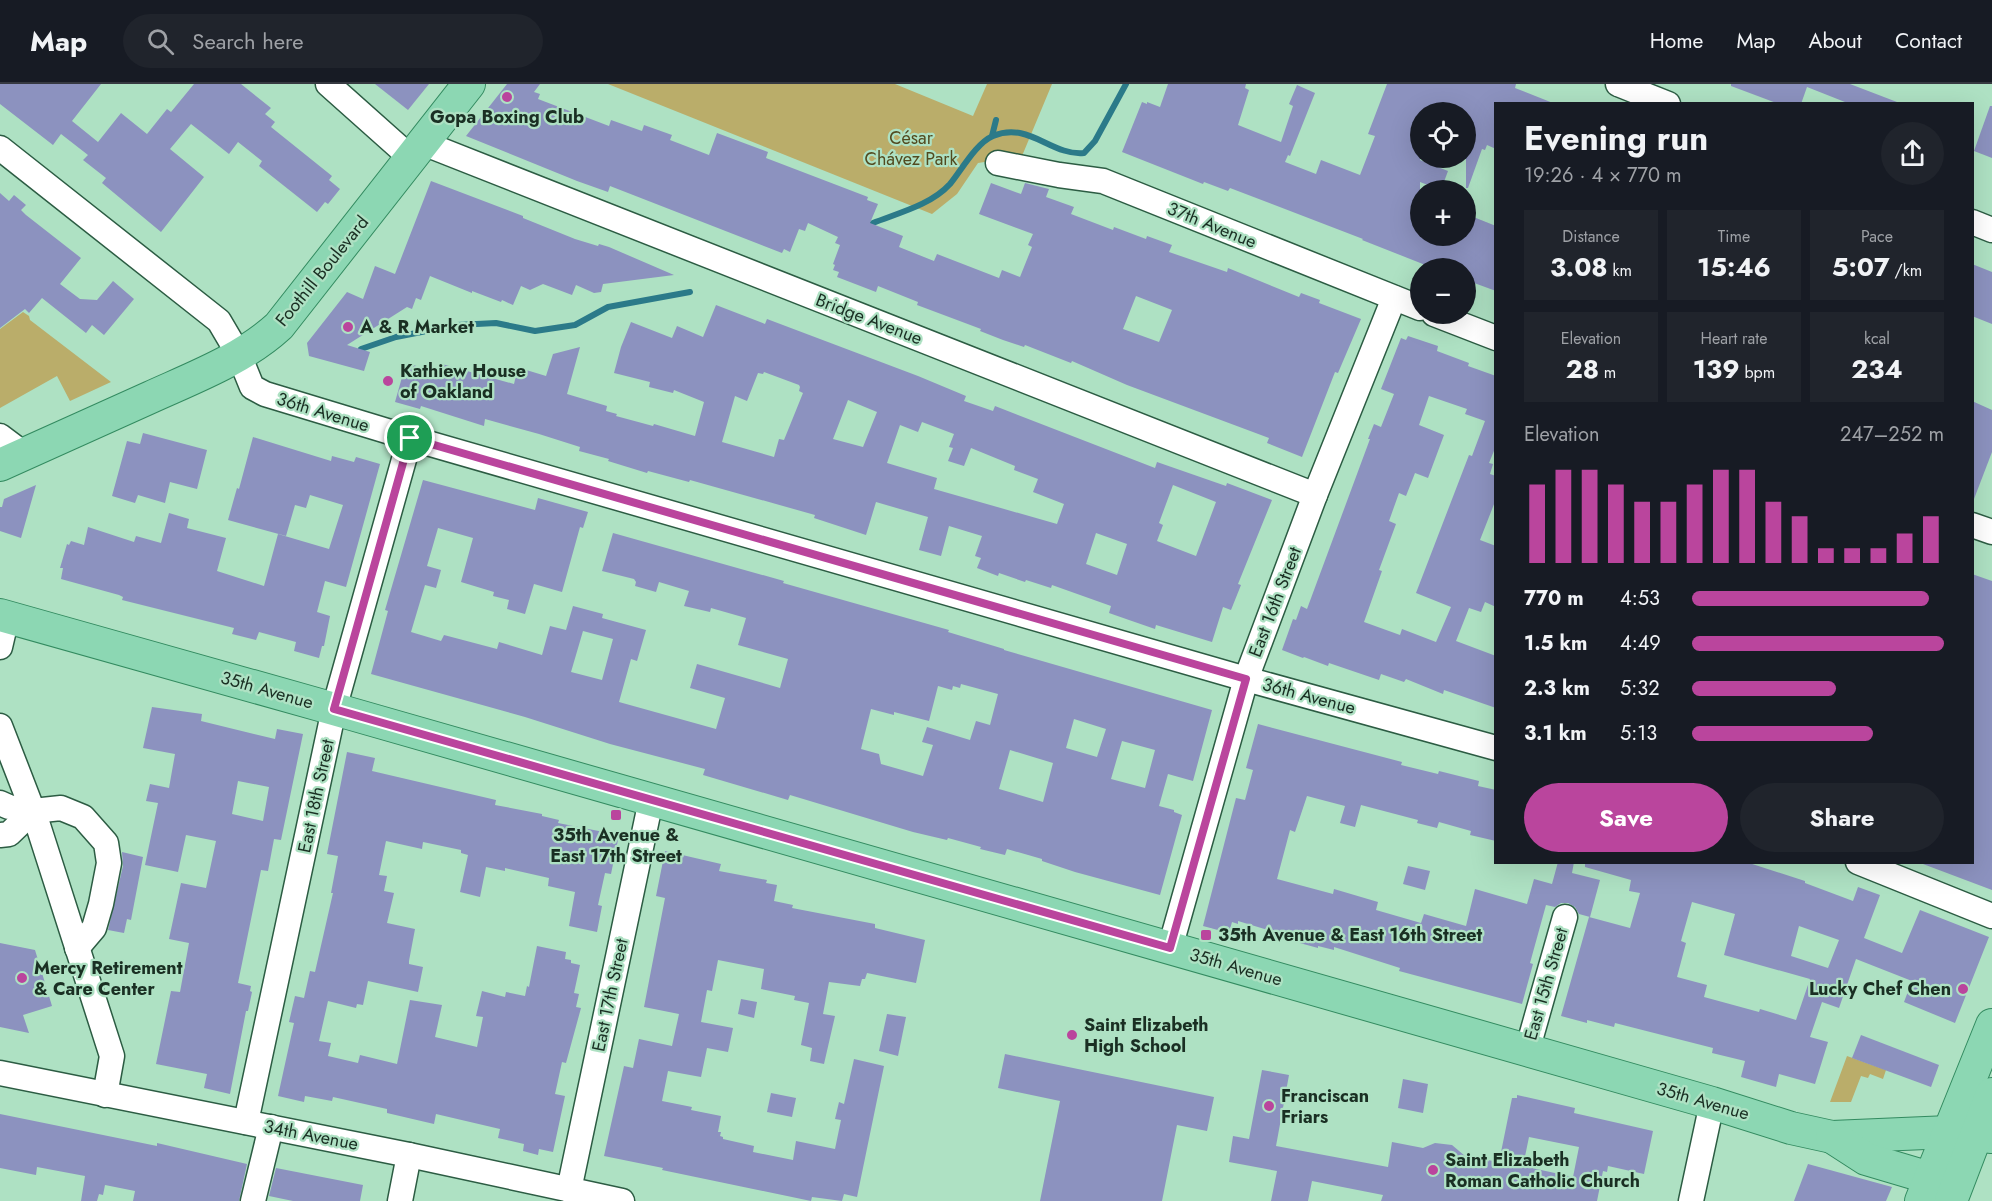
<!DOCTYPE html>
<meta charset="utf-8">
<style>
:root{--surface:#171b24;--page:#20242c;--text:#f1f3f6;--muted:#9ea1a6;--line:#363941;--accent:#ba459d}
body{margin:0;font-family:Jost,sans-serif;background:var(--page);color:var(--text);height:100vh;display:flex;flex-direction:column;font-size:22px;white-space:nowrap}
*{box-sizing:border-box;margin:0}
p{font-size:20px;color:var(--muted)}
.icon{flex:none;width:33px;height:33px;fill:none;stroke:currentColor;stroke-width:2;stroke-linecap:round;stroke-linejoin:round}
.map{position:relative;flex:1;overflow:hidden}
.drawer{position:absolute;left:1494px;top:18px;width:480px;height:762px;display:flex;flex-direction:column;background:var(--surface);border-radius:0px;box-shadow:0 6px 24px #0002}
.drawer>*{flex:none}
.tools{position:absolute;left:1410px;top:18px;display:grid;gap:12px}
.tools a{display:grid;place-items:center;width:66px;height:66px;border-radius:50%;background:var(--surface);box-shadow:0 6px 24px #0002;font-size:30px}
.pin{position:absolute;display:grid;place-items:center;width:51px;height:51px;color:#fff;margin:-26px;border:3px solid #fff;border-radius:50%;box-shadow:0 2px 6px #0007}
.round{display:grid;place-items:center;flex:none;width:63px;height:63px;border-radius:32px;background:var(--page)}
.headline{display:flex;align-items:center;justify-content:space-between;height:102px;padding:0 30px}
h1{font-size:33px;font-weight:700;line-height:45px}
.metrics{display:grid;grid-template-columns:repeat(3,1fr);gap:9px;height:102px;padding:6px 30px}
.metrics div{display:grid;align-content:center;border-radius:0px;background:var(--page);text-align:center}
.metrics b{font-size:26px;font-weight:700}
.metrics small{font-size:16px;font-weight:400}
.metrics p{font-size:16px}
.chart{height:168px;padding:12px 30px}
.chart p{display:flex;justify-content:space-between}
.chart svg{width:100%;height:108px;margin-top:6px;stroke:var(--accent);stroke-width:6}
.cta{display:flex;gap:12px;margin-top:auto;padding:12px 30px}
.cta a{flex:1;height:69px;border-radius:36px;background:var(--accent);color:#fff;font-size:24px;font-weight:700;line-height:69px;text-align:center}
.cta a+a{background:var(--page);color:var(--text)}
ul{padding:0 30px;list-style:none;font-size:20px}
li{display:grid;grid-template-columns:96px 72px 1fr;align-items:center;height:45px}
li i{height:15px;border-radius:8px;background:var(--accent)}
header{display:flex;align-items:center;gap:36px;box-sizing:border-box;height:84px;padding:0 30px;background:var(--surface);border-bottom:2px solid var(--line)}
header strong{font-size:28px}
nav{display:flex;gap:33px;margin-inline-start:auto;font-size:21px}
.search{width:420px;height:54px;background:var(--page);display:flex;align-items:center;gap:15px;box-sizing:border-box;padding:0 21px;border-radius:33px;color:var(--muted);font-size:22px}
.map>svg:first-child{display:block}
.green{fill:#baad6a}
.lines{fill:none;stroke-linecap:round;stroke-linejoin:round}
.stream{stroke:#2b7a89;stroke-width:6}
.building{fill:#8c92bf;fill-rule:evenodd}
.minor-casing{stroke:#2c5c43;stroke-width:27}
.major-casing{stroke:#338b60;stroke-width:34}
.minor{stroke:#fff;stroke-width:24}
.major{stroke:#8cd7b3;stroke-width:32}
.route-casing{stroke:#fff;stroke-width:12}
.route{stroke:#ba459d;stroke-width:8}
.poi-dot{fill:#ba459d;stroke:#aee1c3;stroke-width:2}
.labels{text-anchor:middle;stroke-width:4.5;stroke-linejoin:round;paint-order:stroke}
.poi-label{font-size:18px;font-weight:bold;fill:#1a2f23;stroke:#aee1c3;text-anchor:start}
.park-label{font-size:18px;fill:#524a1f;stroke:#aee1c3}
.street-label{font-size:18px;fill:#1a2f23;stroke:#aee1c3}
</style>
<header>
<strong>Map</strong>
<div class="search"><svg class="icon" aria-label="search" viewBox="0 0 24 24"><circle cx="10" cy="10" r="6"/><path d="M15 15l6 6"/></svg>Search here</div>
<nav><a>Home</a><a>Map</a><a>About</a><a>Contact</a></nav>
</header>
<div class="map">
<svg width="1992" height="1117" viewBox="0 0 1992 1117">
<rect width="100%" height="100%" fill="#aee1c3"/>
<!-- green -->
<g class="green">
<path d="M608 0H895L973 32 987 0H1052L1022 72 978 79 957 110 932 130Z"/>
<path d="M23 228 29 232 30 236 111 298 70 317 57 292 0 324V245Z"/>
<path d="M1847 972 1886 986 1883 995 1870 990 1868 994 1861 992 1851 1018H1830Z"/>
</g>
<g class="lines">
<!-- stream -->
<g class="stream">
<path d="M992 52 996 36"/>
<path d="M873 139C898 129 931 121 950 100 961 87 976 59 993 52 1029 37 1051 72 1084 69L1095 57 1126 0"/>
<path d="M361 265 396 253 457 241 496 239 535 247 575 241 608 223 690 208"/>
</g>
</g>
<!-- building -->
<g class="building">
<path d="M0 0H101L72 37 98 58 121 29 147 50 167 25 171 28 194 0H241L271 24 265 30 275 38 271 43 332 92 329 96 340 105 328 120 325 118 317 128 259 82 262 77 238 58 229 70 191 40 170 65 204 93 161 148 102 99 106 94 83 76 88 71 61 50 53 61 0 20Z"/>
<path d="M375 0H429L408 26Z"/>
<path d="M507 0H540L534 8 540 10 538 15 609 42 611 36 642 47 644 41 672 51 670 56 709 71 717 49 768 68 766 74 868 113 867 116 878 120 870 139 903 152 899 163 934 177 937 170 999 194 1002 186 1020 193 1032 163 1028 161 1033 150 979 130 991 99 1021 110 1025 99 1049 105 1046 113 1074 123 1071 130 1113 146 1114 143 1146 155 1147 152 1172 161 1169 168 1227 188 1228 184 1299 213 1301 209 1320 216 1319 219 1361 235 1338 289 1335 288 1302 373 1267 359 1269 354 1127 301 1072 277 1071 279 1025 261 1024 263 1003 256 980 247 981 245 917 221 918 218 878 202 876 208 837 193 839 188 833 186 835 181 833 180 840 161 835 159 838 153 808 139 805 147 799 145 790 168 784 165 782 169 610 102 608 108 577 97 466 52ZM1136 212 1172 226 1159 258 1123 245Z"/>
<path d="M1168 0H1246L1245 4 1249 6 1238 41 1281 58 1293 22 1289 20 1297 1 1315 9 1290 72 1288 71 1285 78 1316 90 1321 76 1360 91 1375 52 1368 50 1387 0H1516L1515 4 1553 19 1496 20V65L1487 61 1485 66 1482 65 1468 104H1466V28H1420V76L1448 87 1441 106 1420 98V152H1466V130L1496 142V207L1466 196V184H1433L1362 156 1363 155 1230 104 1228 107 1204 98 1203 100 1122 68 1142 18 1147 20V18L1160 23Z"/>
<path d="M1731 0H1850L1897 18 1850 20 1807 3 1801 20H1779L1731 2Z"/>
<path d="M1990 22H1992V74L1974 67Z"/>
<path d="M431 97 523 132V134L575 155 598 162 599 160 609 163 674 191 603 200 601 208 594 209 576 201 572 211 543 200 530 206 521 202 513 221 502 216 501 218 472 207V209L430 192 421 216 416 214 412 225 407 223 347 261 370 268 364 287 309 272 307 259 347 208 363 215 375 182 395 190Z"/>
<path d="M0 109 9 117 14 111 26 121 21 126 26 131 81 174 60 200 80 215 97 216 113 197 134 215 104 251 92 241 86 249 42 214 29 229 25 225 0 244Z"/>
<path d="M1972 180 1992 188V240L1972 232Z"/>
<path d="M716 221 765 240 767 235 918 292 966 312 964 317 993 327 995 322 1155 384 1157 378 1226 402 1227 399 1272 416 1238 500 1241 501 1231 526 1223 523 1212 558 1156 541 1155 545 1129 536 1109 529 1111 522 1052 501 1051 504 1026 496 1025 498 999 489 998 492 977 484 981 474 975 472 982 452 949 442 941 472 919 466 928 433 900 425 876 418 866 451 814 434 815 431 776 420 690 396 689 398 648 387 647 389 608 377 609 375 579 367 580 363 539 350 485 335 484 342 421 322 420 325 395 318 406 279 434 287 435 283 441 285 442 280 514 300 517 287 522 288 523 285 546 292 553 270 580 263 567 310 607 322 606 327 617 330 616 332 653 342 654 340 695 352 704 318 674 306 673 309 649 303 650 298 614 289 621 263 631 238 672 254 677 242 703 253ZM764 288 799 301 800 303 799 307 803 309 784 356 779 355 774 373 722 358 735 312 747 317 758 289 763 290ZM848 316 877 328 863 363 833 355ZM922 338 954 350 949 363 953 364 948 377 964 382 971 364 1015 382 1014 386 1038 395 1033 408 1064 420 1057 440 934 405 937 394 887 379 900 341 918 348ZM1173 401 1216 418 1196 472 1157 457 1163 441 1159 439ZM1096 449 1127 460 1117 491 1086 480Z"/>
<path d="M1408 252 1438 262 1437 267 1469 279 1468 282 1496 292V362L1489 379 1493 380 1490 390 1496 392V415L1480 456 1496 462V523L1485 518 1481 528 1469 524 1456 557 1496 572V624L1444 606 1443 610 1406 595 1404 598 1381 590 1379 596 1329 579 1328 582 1304 573 1303 574 1282 566 1293 535 1296 536 1301 522 1307 525 1370 355H1368L1374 340 1381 343 1394 310 1381 305 1401 254 1406 256ZM1429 312 1467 325 1465 330 1485 337 1472 372 1469 371 1416 509 1451 523 1436 558 1402 545 1400 551 1364 538 1382 487 1379 486 1396 440 1389 437 1399 409 1406 412 1415 389 1428 394 1444 351 1419 341Z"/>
<path d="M1972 317 1992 326V368L1974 415Z"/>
<path d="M143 349 207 366 197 405 170 398 165 419 138 411 135 419 112 412 127 357 140 360Z"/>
<path d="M253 353 331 377 332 372 354 378 356 373 380 380 346 503 325 497 317 528 330 532 324 562H322L319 574 294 567 296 558 259 548 256 556 232 550 234 544 122 516 123 513 119 511 61 495 63 484H60L67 460 69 461 71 457 84 461 88 443 134 458 136 452 161 459 169 429 189 435 187 444 226 454 217 487 264 502 278 450 329 465 343 421 310 411 306 424 295 421 286 452 228 436 237 404 239 405Z"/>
<path d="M423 396 535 426 538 414 588 428 583 444 580 443 562 508 534 500 525 530 507 525 509 516 493 512 494 508 461 498 473 454 438 444 427 482 441 486 436 504 425 501 411 548 441 557 444 551 497 565 499 558 542 571 550 542 566 546 573 522 603 530 602 534 646 546 637 577 631 575 619 618 716 645 725 614 690 604 697 580 780 604 788 575 738 561 746 534 711 524 710 528 684 522 689 507 659 498 656 508 635 502 636 498 634 495 602 487 613 449 784 497 783 499 949 546 948 548 1004 565V566L1212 626 1193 697 1168 690 1159 722 1174 726V728L1182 731 1160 811 1075 788 1042 777V775L1007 765 1005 771 980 765 981 763 948 754 947 756 913 748 790 711 788 716 703 691 705 685 610 660 525 633 371 590 388 527 385 526ZM583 547 613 555 602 596 571 588ZM961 600 998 610 990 641 976 637 970 656 927 643 922 658 933 661 923 692 881 680 879 670 861 665 871 625 894 631V628L929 637 938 602 952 606 953 602 960 604ZM1074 635 1106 645 1097 673 1066 664ZM1122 657 1155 666 1145 704 1111 695ZM1010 666 1053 679 1043 718 999 705Z"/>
<path d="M36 401 21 454 0 447V423H2L4 415Z"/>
<path d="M1972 490 1992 497V806L1923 780 1972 778V704L1974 699 1972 690Z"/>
<path d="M152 623 202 630 201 637 275 655 277 645 303 650 281 756 274 755 268 787 261 786 258 801 238 899 251 902 250 907 252 908 248 927H246L230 1010 204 1004 207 990 156 980 171 907 180 908 189 859 169 855 181 799 206 804 216 757 186 751 178 788 145 781 158 719 146 717 150 700 169 704 175 670 143 664ZM238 697 269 703 263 737 232 730Z"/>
<path d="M1258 640 1402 678 1401 681 1438 690 1439 687 1479 697 1478 702 1496 706V757L1470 751 1471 747 1439 738 1437 744 1417 739 1418 736 1361 721 1355 743 1340 739 1345 722 1307 712 1295 748 1290 746 1277 795 1333 810 1334 805 1378 818 1376 826 1421 839 1424 830 1466 842 1475 805 1527 820 1534 795 1552 800 1558 778H1574L1572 789 1600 796 1590 833 1579 830 1575 823 1568 819H1561L1555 823 1546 821 1530 879 1533 880 1522 920 1399 887 1400 884 1334 863V866L1318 862V864L1296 858 1297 855 1238 837V840L1232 838 1229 849 1203 842 1236 714 1245 716 1253 686 1246 684Z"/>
<path d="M347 668 375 674 372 687 496 716 495 721 542 730V732L559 736 558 739 619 751 611 790 605 789 598 821 602 822 597 848 569 842 575 808 548 802 549 794 505 784V787L486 783 480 813 460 808 468 771 461 769V766L423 758 422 765 386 757 379 791 387 792 384 807 394 809 387 839 415 845 409 877V880L423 883 418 908 368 897 363 921 357 920 356 924 328 917 319 957 331 959 328 972 358 979 360 971 397 980 410 916 442 921 435 953 477 963 483 933 476 932 482 907 505 913 506 908 525 912 527 902 529 903 537 862 566 868 565 875 571 876V879L580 881 574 909 579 910 576 923 581 924 566 979 562 978 555 1010 565 1012 553 1068 539 1065 538 1071 523 1067 524 1060 498 1054 500 1045 436 1030 434 1040 387 1029V1025L333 1013 332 1017 305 1012 304 1018 278 1012 294 939 289 938 295 912 304 914 310 887 315 888 333 809H331L338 772 327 770Z"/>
<path d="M665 767 721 780 719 787 767 796 766 799 777 801 774 817 793 821 792 824 875 840V844L925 856 916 899 867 889 865 895H862L860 902 829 898 823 930 835 932 824 980 810 977 812 964 801 961 809 919 794 916 795 912 761 905 764 885 718 876 712 907 707 906 701 938 733 944 728 968 707 964 701 993 668 987 662 1017 692 1023 691 1026 721 1032 718 1048H721L720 1052 723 1053V1055L754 1062 753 1068 793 1076 796 1057 835 1065 841 1036 835 1035 839 1018 844 1020 854 975 884 982 857 1113 844 1110 842 1117 812 1113 811 1117 662 1086 663 1084 604 1072 624 982 633 984 639 955 672 962 679 930 644 923 665 814 656 812Z"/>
<path d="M122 768 143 773 131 836 127 835 124 849 108 846 123 782Z"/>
<path d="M1585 778H1746L1805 797V799L1853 817 1858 803 1880 811 1864 854 1902 869 1920 826 1989 853 1955 939 1904 918 1912 897 1856 875 1839 924 1822 918 1810 953 1828 958 1815 1000 1779 990 1776 1003 1741 993 1745 977 1712 969 1713 964 1615 939 1614 943 1587 936V939L1561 932 1589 833 1630 844 1640 809 1629 807 1631 796 1585 783ZM1692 818 1735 830 1724 871 1810 895 1796 936 1760 925 1759 928 1704 913 1707 901 1677 893 1686 859 1681 857ZM1799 842 1839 856 1828 884 1791 872Z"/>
<path d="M1408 782 1430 787 1425 806 1403 800Z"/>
<path d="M0 859 35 866 52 922 23 931 29 949 0 943Z"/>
<path d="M741 915 757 918 754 934 738 930Z"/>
<path d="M887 930 906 933 898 972 879 967Z"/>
<path d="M1861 951 1939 981 1931 1003 1852 974Z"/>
<path d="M1005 970 1214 1013 1207 1047 1177 1041 1162 1117H1040L1060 1017 998 1004Z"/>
<path d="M1262 986 1289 991 1276 1062 1388 1083 1392 1058 1423 1064 1435 1059 1452 1061 1465 1072 1499 1078 1512 1014H1517V1011L1575 1024 1574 1029 1653 1047 1644 1090 1608 1082 1607 1088 1603 1087 1597 1117H1381L1383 1111 1312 1097 1308 1117H1271L1277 1087 1229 1078 1233 1052 1249 1055ZM1529 1053 1579 1063 1573 1093 1523 1082Z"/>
<path d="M1403 995 1428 1000 1423 1029 1398 1024Z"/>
<path d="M771 1009 796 1014 792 1033 767 1028Z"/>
<path d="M0 1030 157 1062V1059L247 1080 239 1117H133L135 1107 105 1101 103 1111 99 1110 97 1117H81L85 1092 37 1083 36 1091 0 1084Z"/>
<path d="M1808 1080 1892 1103 1886 1117H1794Z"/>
<path d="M276 1084 363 1101 360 1117H293L269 1112Z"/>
</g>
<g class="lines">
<defs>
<g id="minor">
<path d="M328 0 411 74"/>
<path d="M1618 0 1668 20"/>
<path d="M423 59 1315 411"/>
<path d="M0 64 219 237 239 271 252 303 265 310 410 354 1246 595 1496 664"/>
<path d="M998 79 1059 91 1103 97 1420 224"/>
<path d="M1972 138 1992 146"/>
<path d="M1434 230 1496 254"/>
<path d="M0 352 24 370"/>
<path d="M1972 441 1992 448"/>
<path d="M0 563 7 533"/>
<path d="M0 642 36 735 112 972 105 1011"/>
<path d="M0 719 9 723 33 727 61 724 83 733 106 759 109 779 101 820 94 844 77 864"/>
<path d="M0 751 9 750 33 727"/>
<path d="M1858 778 1992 832"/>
<path d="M1170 864 1246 595 1315 411 1394 214"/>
<path d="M1527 967 1565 833"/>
<path d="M0 989 409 1071 622 1117"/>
<path d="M246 1038 334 625 410 354"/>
<path d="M569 1106 651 716"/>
<path d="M253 1117 271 1043"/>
<path d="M400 1117 409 1071"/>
<path d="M1691 1117 1712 1019"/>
</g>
<g id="major">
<path d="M0 381C50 358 101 336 151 313 195 293 243 275 279 242L469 0"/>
<path d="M0 531 334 625 1712 1019 1791 1044 1832 1053 1949 1048 1992 1053"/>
<path d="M1832 1053 1866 1075 1930 1094"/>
<path d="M1921 1117 1992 941"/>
<path d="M1951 1117 1992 1010"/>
</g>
</defs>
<!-- minor casing -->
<use href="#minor" class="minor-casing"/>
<!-- major casing -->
<use href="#major" class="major-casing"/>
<!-- minor -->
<use href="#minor" class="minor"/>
<!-- major -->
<use href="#major" class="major"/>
</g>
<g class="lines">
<defs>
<path id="route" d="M410 354 1246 595 1170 864 334 625Z"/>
</defs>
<!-- route casing -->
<use href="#route" class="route-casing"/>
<!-- route -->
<use href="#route" class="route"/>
</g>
<!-- markers -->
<g class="poi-dot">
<circle cx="507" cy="13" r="6"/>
<circle cx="348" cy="243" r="6"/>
<circle cx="388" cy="297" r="6"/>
<rect x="610" y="725" width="12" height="12" rx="3"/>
<rect x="1200" y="845" width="12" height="12" rx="3"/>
<circle cx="22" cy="894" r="6"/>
<circle cx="1963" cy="905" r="6"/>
<circle cx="1072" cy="951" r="6"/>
<circle cx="1269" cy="1022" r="6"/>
<circle cx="1433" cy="1086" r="6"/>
</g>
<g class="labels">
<!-- poi labels -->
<g class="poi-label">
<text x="507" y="39" text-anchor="middle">Gopa Boxing Club</text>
<text x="360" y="249">A &amp; R Market</text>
<text x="400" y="293">Kathiew House<tspan x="400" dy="21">of Oakland</tspan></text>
<text x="616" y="757" text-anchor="middle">35th Avenue &amp;<tspan x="616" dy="21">East 17th Street</tspan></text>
<text x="1218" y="857">35th Avenue &amp; East 16th Street</text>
<text x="34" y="890">Mercy Retirement<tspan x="34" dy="21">&amp; Care Center</tspan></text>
<text x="1951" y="911" text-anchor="end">Lucky Chef Chen</text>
<text x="1084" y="947">Saint Elizabeth<tspan x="1084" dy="21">High School</tspan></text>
<text x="1281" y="1018">Franciscan<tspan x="1281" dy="21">Friars</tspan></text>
<text x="1445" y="1082">Saint Elizabeth<tspan x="1445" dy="21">Roman Catholic Church</tspan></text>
</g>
<!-- park labels -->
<g class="park-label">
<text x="911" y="60">César<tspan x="911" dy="21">Chávez Park</tspan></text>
</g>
<!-- street labels -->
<g class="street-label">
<text transform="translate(1212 141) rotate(22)" y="6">37th Avenue</text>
<text transform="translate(322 187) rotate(-51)" y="6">Foothill Boulevard</text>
<text transform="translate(869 235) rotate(21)" y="6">Bridge Avenue</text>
<text transform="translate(323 328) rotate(17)" y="6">36th Avenue</text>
<text transform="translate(1275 518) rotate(-69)" y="6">East 16th Street</text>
<text transform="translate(267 606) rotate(16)" y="6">35th Avenue</text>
<text transform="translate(1309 612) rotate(15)" y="6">36th Avenue</text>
<text transform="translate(316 712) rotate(-78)" y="6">East 18th Street</text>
<text transform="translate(1236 883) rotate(16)" y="6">35th Avenue</text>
<text transform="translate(1546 900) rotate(-74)" y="6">East 15th Street</text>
<text transform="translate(610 911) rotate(-78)" y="6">East 17th Street</text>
<text transform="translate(1703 1017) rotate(16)" y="6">35th Avenue</text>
<text transform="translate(311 1051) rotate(11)" y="6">34th Avenue</text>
</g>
</g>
</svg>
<div class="tools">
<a><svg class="icon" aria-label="locate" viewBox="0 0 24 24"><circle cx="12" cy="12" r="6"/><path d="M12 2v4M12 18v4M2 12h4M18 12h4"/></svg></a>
<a>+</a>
<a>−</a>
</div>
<div class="pin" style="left:410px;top:354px;background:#1e9e55"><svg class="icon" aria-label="arrive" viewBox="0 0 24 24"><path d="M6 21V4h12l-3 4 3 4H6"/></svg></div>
<section class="drawer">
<div class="headline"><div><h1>Evening run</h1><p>19:26 · 4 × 770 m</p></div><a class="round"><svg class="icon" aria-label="share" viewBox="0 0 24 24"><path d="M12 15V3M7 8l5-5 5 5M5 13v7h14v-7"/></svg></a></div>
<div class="metrics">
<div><p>Distance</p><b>3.08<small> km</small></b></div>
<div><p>Time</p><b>15:46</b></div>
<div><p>Pace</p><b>5:07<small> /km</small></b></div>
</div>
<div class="metrics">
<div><p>Elevation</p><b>28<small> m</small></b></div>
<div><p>Heart rate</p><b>139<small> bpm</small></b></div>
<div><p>kcal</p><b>234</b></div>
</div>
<div class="chart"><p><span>Elevation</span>247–252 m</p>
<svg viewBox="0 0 160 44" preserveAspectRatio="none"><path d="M5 44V12M15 44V6M25 44V6M35 44V12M45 44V19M55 44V19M65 44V12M75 44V6M85 44V6M95 44V19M105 44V25M115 44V38M125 44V38M135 44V38M145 44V32M155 44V25"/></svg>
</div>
<ul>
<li><b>770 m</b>4:53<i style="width:94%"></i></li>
<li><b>1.5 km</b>4:49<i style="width:100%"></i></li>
<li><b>2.3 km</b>5:32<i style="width:57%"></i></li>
<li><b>3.1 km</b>5:13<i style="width:72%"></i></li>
</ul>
<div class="cta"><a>Save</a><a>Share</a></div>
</section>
</div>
